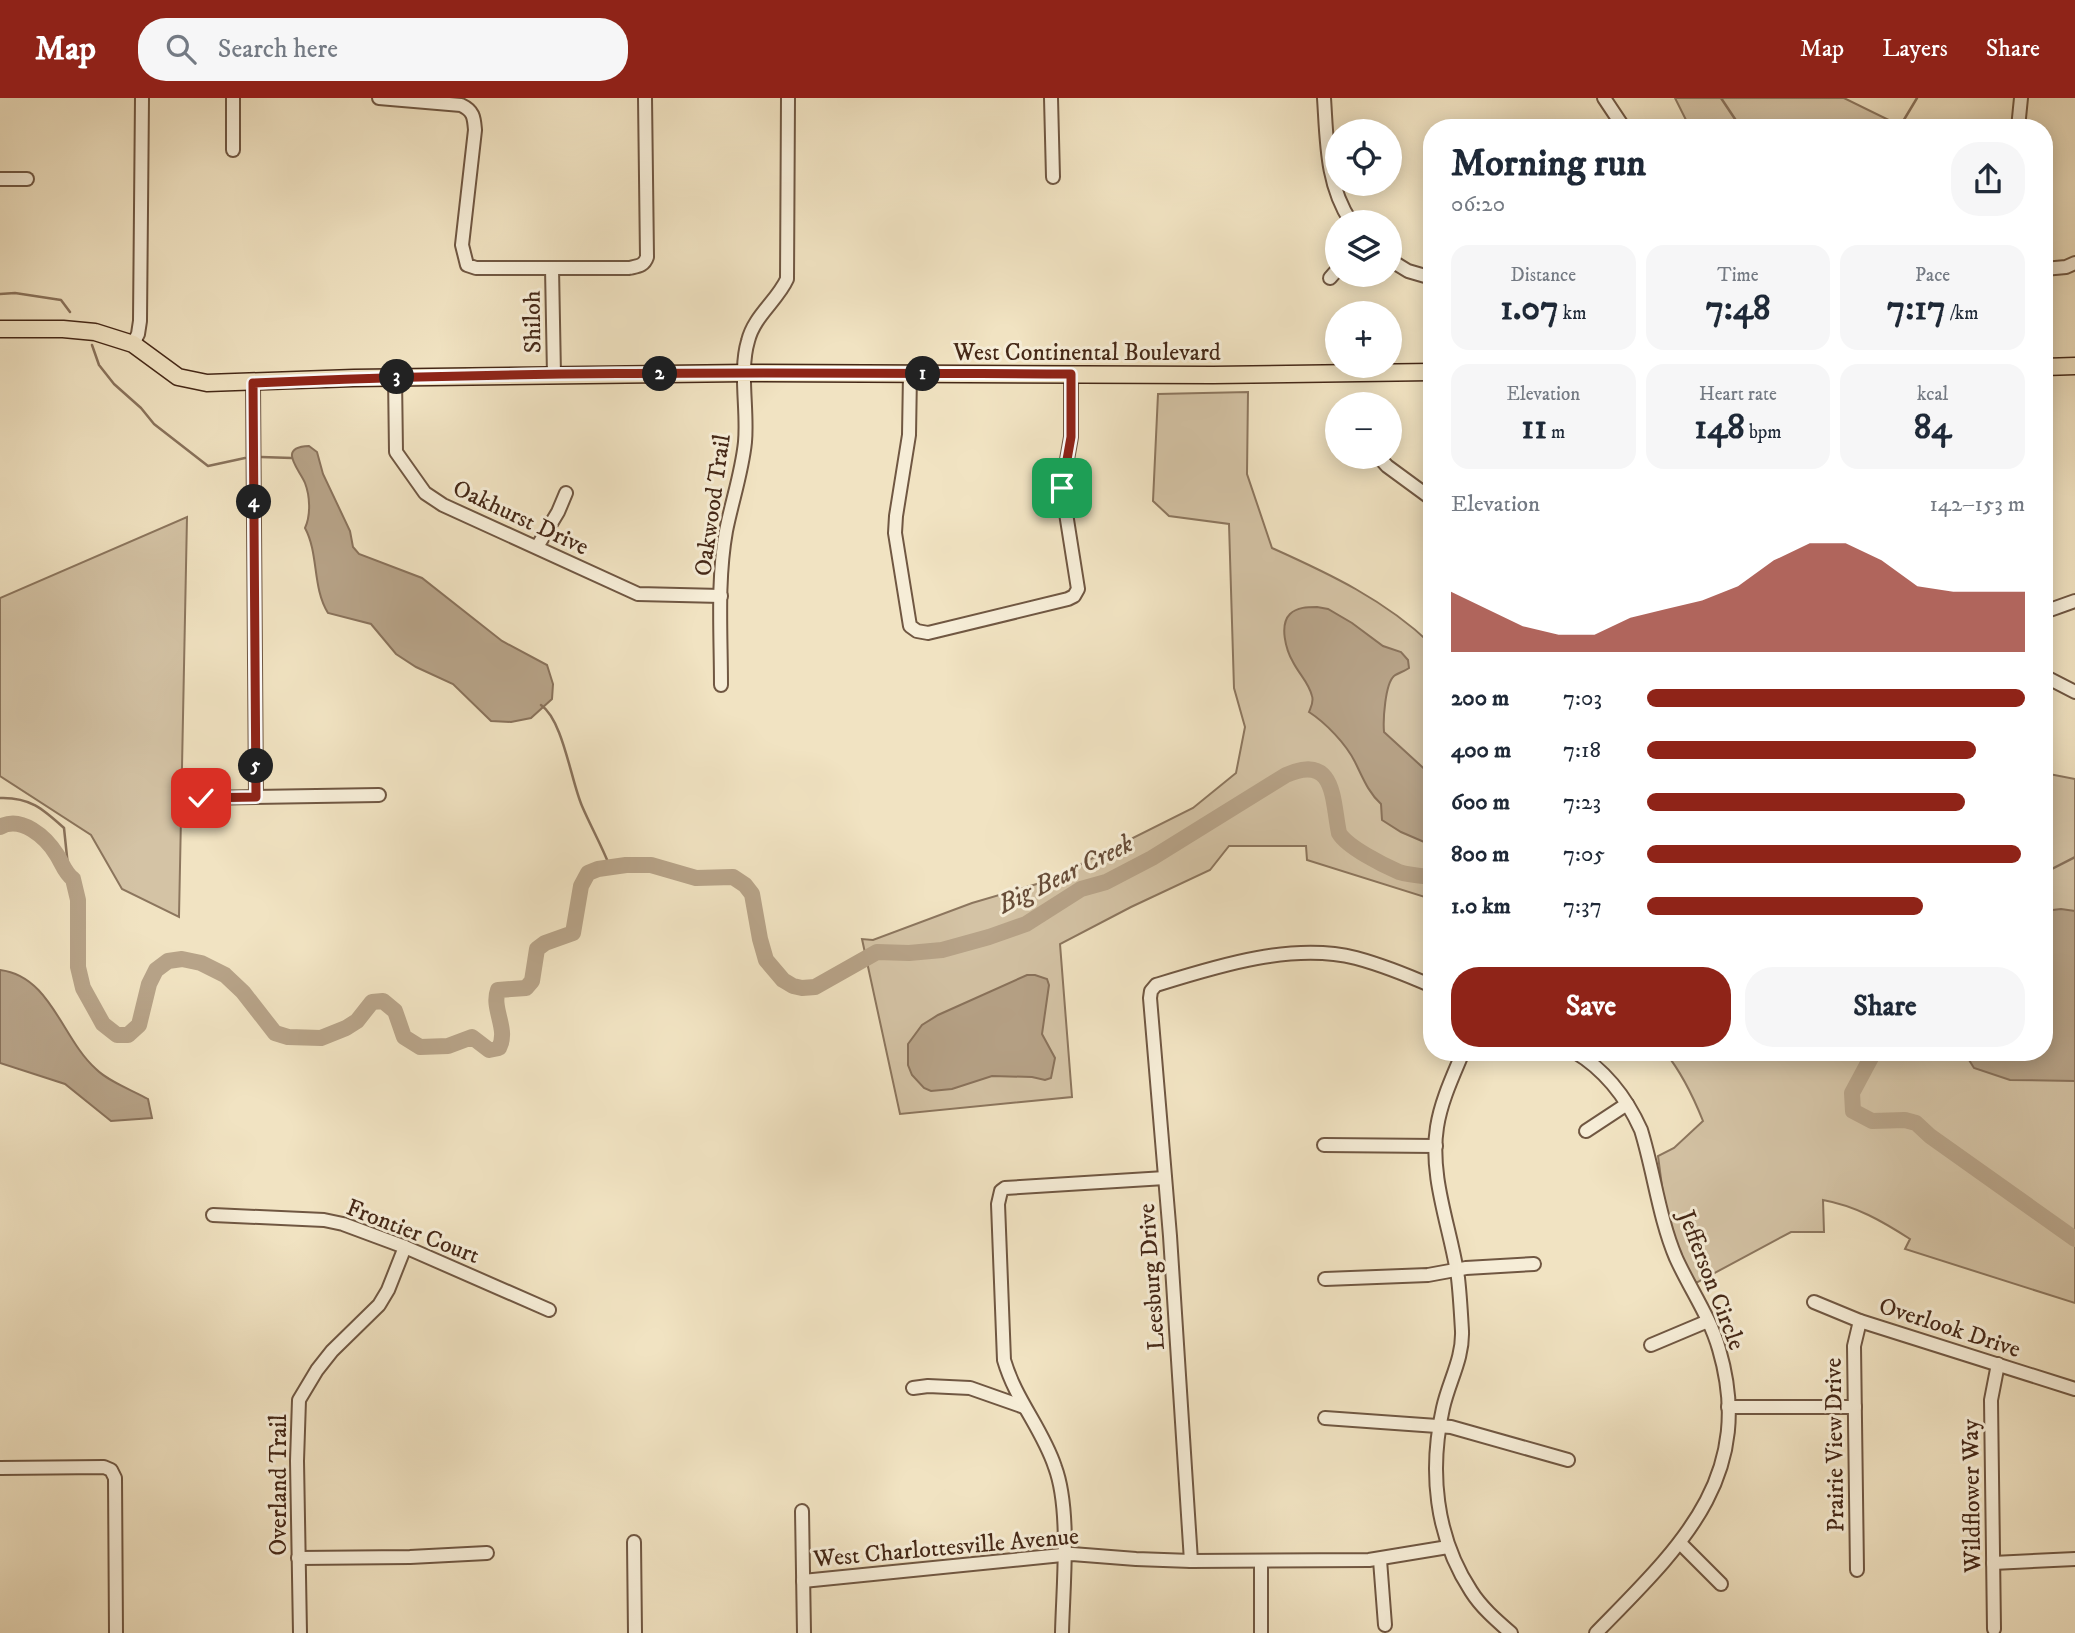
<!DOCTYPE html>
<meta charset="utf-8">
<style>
:root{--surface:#fff;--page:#f6f6f7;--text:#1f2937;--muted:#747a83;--accent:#8f2418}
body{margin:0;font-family:"IM FELL DW Pica",serif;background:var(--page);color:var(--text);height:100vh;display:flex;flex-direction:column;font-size:26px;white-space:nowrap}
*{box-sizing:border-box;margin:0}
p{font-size:23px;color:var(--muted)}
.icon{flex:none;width:38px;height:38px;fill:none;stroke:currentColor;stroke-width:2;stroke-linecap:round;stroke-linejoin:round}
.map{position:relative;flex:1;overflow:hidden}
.drawer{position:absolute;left:1423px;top:21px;width:630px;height:942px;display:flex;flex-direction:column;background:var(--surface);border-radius:28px;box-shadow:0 4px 18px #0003}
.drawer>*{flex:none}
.buttons{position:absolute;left:1325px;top:21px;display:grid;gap:14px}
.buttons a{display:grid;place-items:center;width:77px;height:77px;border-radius:50%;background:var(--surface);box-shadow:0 4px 18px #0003;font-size:35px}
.pin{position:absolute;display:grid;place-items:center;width:60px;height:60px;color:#fff;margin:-30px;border-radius:14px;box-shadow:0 4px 10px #0006}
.km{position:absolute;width:35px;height:35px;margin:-18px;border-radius:50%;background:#222;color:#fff;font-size:19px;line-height:35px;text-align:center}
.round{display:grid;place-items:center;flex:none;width:74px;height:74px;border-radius:28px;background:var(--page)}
.headline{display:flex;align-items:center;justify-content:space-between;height:119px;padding:0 28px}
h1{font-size:38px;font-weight:800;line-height:52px}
.stats{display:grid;grid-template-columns:repeat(3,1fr);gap:10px;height:119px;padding:7px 28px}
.stats div{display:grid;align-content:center;border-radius:18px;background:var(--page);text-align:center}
.stats b{font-size:35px;font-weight:800}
.stats small{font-size:19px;font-weight:400}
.stats p{font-size:19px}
.chart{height:196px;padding:14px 28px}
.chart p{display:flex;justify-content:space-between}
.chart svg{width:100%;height:126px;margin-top:7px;fill:var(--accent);opacity:.7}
.button{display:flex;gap:14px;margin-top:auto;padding:14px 28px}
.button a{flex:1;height:80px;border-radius:28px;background:var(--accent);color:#fff;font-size:28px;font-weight:800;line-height:80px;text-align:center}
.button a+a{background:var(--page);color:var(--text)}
ul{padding:0 28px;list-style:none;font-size:23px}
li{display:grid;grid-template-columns:112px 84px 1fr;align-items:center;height:52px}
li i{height:18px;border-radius:9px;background:var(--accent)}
header{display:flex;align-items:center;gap:42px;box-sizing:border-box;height:98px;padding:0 35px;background:var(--accent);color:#fff}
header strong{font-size:33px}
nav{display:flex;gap:38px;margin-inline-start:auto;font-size:24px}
.search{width:490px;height:63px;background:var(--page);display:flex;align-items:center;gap:18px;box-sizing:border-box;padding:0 24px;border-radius:28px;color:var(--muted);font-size:26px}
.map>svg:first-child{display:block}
.green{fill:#d4c3a5;stroke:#8c765e;stroke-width:2}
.water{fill:#b7a388;stroke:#89725b;stroke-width:2}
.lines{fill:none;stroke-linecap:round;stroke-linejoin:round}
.stream{stroke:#89725b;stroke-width:2.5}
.river{stroke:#b7a388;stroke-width:16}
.minor-casing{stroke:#705742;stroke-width:16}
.major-casing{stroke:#452817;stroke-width:19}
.minor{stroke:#f6edd7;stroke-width:12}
.major{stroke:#f1e3c2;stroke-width:16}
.route-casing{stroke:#fff;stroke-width:14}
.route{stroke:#8f2418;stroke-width:9}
.labels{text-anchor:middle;stroke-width:6;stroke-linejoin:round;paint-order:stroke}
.street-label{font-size:24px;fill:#452817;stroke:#f6edd7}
.water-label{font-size:26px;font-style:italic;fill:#674d39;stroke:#f6edd7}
</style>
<header>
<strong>Map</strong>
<div class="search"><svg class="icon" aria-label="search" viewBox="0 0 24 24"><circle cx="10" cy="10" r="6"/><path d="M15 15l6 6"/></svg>Search here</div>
<nav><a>Map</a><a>Layers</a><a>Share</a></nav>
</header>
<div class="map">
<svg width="2075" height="1535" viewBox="0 0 2075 1535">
<rect width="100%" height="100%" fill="#f1e3c2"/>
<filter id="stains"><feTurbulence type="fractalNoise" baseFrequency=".00286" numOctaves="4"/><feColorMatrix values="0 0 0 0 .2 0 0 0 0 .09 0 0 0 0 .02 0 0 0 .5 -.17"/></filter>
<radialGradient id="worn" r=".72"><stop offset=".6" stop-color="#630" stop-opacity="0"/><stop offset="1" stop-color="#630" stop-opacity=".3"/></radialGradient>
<!-- green -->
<g class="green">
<path d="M1675 0H1844L1905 30H1690Z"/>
<path d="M1248 294 1247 376 1272 450C1330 476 1385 502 1431 546V801L1307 762 1306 748H1229L1210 772 1131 809 1060 846 1072 999 900 1016 862 841 873 842 972 805 1047 783 1193 710 1236 675 1245 629 1234 590 1229 426 1169 418 1153 403 1158 296Z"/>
<path d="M187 419 179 819 122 791 91 737 0 678V500Z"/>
<path d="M2044 675 2075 681V1205L1905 1151 1910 1141C1882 1123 1856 1108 1823 1102L1824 1134H1791L1696 1185 1680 1161 1663 1096 1658 1058 1674 1050 1703 1023C1693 998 1682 975 1665 954H2044Z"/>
</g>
<!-- water -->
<g class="water">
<path d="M309 348 317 354 323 376 350 433 353 449 359 456 422 480 502 543 547 567 553 586 552 601 531 620 511 624 491 623 453 586 416 569 396 556 371 526 328 515C312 489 319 456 305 430 311 417 310 398 305 385 300 372 276 349 309 348Z"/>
<path d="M1317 509 1328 511 1352 525 1383 548 1401 554 1408 562 1409 570C1405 573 1398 575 1394 578 1385 586 1383 622 1384 634L1431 677V747L1401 734 1382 722 1381 706C1368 694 1363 680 1355 664 1346 646 1326 625 1309 614 1311 609 1314 604 1312 598 1309 585 1299 576 1293 564 1286 552 1279 527 1290 516 1297 509 1308 509 1317 509Z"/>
<path d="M2061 811 2075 813V983L2010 982 1974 970 1964 954H2044V813Z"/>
<path d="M0 872C51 878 62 941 96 971 109 984 132 992 148 1001L152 1020 111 1023 65 986 0 965Z"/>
<path d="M1027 877H1035L1047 881 1049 887 1042 936 1055 960 1051 980 1045 982 1032 979 992 978 952 991 931 993 924 990 912 977 908 967V946L922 927 938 917Z"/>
</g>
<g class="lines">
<!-- stream -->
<g class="stream">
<path d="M1721 0 1741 30"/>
<path d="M1899 30 1917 0"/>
<path d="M0 196 15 195 61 202 70 214"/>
<path d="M92 247 99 267 114 286 141 310 154 326 208 368 245 360"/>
<path d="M261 359 292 360"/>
<path d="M541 607C563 622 571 683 582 708 591 729 602 748 610 769"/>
<path d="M0 700C30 699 43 711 64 730L69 778"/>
<path d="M2044 775 2075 759"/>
</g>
<!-- river -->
<g class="river">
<path d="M0 729C21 717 46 739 57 757 62 765 65 775 73 781L78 802V869L83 890 103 926 117 937H128L139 927 149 886 156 872 168 863 182 861 201 865 225 877 243 894 275 935 288 939 321 940 346 930 357 923 372 904 383 903 395 913 404 939 420 949 448 948 472 939 489 952 499 950C509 931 491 911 498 892L526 890 532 883 537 851 545 845 573 835 581 788 588 775 598 771 626 767H651L696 780 733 779 745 787 752 796 760 841 766 862 783 882 793 888 802 890 815 889 877 854 909 855 942 852 989 839 1026 826 1081 791 1106 784 1152 760 1286 677C1336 655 1332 702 1339 735 1347 749 1383 767 1399 774 1408 777 1421 778 1432 779"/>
<path d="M1874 954 1852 995 1853 1013 1872 1023 1905 1022 1916 1025 1930 1038 2075 1141"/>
</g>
<defs>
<g id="minor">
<path d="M379 0 461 7C474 13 474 20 475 32L462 147 467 167 476 170H629C638 168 644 168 647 159L645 0"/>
<path d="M1051 0 1053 79"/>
<path d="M1324 0C1327 44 1326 86 1351 124"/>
<path d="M1604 0 1624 30"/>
<path d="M2018 30 2021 0"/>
<path d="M233 52V0"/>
<path d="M0 81H27"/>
<path d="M1390 162 1408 173 1432 180"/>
<path d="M552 170 554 277"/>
<path d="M2044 171 2066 169 2075 165"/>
<path d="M1330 180 1337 172"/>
<path d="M133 246 138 236 140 223 142 0"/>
<path d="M910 276 909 337 896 418 895 435 910 528 917 533 928 535 1068 501 1074 498 1078 491 1062 390 1071 339V276"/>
<path d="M395 279 396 354 425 395 443 407 638 496 721 498"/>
<path d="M253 285 256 699"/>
<path d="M1379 359 1387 368 1432 401"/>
<path d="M537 449 558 414 566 395"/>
<path d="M2044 514 2075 503"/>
<path d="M2044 578 2075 594"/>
<path d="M721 587C721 536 717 483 726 433 732 403 742 374 745 344 748 312 739 273 748 243 754 218 777 203 787 181L788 0"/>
<path d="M201 700 379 697"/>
<path d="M1463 954C1453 978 1441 1003 1437 1029 1429 1080 1451 1131 1458 1180 1460 1197 1461 1216 1462 1233 1463 1261 1449 1283 1443 1310 1429 1372 1435 1438 1471 1493 1481 1509 1496 1522 1511 1535"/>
<path d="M1575 954C1605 972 1627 1001 1641 1032 1654 1074 1659 1120 1676 1160 1690 1191 1710 1219 1719 1251 1757 1380 1678 1451 1596 1535"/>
<path d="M1586 1033 1627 1006"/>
<path d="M1324 1047 1436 1048"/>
<path d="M213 1117 324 1122 343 1126 405 1149 549 1212"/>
<path d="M1325 1181 1428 1177 1466 1170 1534 1166"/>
<path d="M1814 1204 1860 1223 2075 1291"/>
<path d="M1651 1247 1708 1223"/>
<path d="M913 1290 928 1288 970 1290 1024 1309"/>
<path d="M1728 1309H1855"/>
<path d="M1325 1320 1451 1329 1568 1362"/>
<path d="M0 1370 104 1369 111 1372 115 1380 116 1535"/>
<path d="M802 1413 804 1535"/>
<path d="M634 1444 635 1535"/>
<path d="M1680 1445 1721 1486"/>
<path d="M298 1460 410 1459 487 1455"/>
<path d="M1380 1462 1385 1527"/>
<path d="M1191 1463 1170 1138 1150 900 1151 893 1156 887C1217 868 1292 844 1356 860 1382 867 1407 877 1432 888"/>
<path d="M1261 1464V1535"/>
<path d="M1993 1465 2075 1461"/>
<path d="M1857 1472 1854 1248 1860 1223"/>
<path d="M803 1483 1072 1456 1136 1461 1191 1463 1369 1462 1448 1449"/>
<path d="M1994 1531 1991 1302 1998 1266"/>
<path d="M300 1535 297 1363 299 1302 317 1272 332 1253 379 1207 388 1192 405 1149"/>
<path d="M1062 1535C1063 1488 1071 1412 1055 1369 1042 1330 1016 1303 1004 1262L998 1106 1001 1093 1005 1090 1165 1080"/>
</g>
<g id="major">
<path d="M0 231H63L95 234 133 246 178 279 207 285 354 280 745 275 1213 277 1432 274"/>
<path d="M2044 269 2075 268"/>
</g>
</defs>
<!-- minor casing -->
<use href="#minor" class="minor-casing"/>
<!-- major casing -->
<use href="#major" class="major-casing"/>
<!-- minor -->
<use href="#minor" class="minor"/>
<!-- major -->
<use href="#major" class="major"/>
</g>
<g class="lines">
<defs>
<path id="route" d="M201 700 256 699 253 285C525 272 799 275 1071 276V339L1062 390"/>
</defs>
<!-- route casing -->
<use href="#route" class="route-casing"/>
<!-- route -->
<use href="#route" class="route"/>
</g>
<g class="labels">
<!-- street labels -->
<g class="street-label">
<text transform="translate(532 224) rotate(-91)" y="8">Shiloh</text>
<text x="1087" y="262">West Continental Boulevard</text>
<text transform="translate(712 407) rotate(-82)" y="8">Oakwood Trail</text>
<text transform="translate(521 419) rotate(25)" y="8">Oakhurst Drive</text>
<text transform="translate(413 1133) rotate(21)" y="8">Frontier Court</text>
<text transform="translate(1151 1179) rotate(-94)" y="8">Leesburg Drive</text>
<text transform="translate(1712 1182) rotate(69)" y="8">Jefferson Circle</text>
<text transform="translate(1950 1229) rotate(18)" y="8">Overlook Drive</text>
<text transform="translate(1834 1347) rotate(-91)" y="8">Prairie View Drive</text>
<text transform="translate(278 1387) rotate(-90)" y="8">Overland Trail</text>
<text transform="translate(1971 1398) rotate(-91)" y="8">Wildflower Way</text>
<text transform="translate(946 1449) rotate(-5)" y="8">West Charlottesville Avenue</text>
</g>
<!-- water labels -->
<g class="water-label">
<text transform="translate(1065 775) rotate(-26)" y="9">Big Bear Creek</text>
</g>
</g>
<rect width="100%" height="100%" filter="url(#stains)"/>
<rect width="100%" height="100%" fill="url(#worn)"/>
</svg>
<div class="buttons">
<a><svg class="icon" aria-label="locate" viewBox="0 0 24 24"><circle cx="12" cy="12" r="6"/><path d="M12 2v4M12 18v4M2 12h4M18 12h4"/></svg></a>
<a><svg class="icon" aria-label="layers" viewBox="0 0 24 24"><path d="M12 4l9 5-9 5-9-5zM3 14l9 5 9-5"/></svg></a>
<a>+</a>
<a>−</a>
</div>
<div class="pin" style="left:1062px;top:390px;background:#1e9e55"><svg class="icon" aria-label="arrive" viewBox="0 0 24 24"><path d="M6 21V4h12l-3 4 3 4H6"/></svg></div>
<div class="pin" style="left:201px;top:700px;background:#d93025"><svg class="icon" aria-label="check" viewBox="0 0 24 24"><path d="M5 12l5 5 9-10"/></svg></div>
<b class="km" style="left:923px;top:276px">1</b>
<b class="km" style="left:660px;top:276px">2</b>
<b class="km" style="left:397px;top:279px">3</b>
<b class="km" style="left:254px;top:404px">4</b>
<b class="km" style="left:256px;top:668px">5</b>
<section class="drawer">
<div class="headline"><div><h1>Morning run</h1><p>06:20</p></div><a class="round"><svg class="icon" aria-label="share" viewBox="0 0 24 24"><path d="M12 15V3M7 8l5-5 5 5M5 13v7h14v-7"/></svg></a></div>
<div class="stats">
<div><p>Distance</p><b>1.07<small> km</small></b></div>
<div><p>Time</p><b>7:48</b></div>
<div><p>Pace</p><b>7:17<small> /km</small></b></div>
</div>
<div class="stats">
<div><p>Elevation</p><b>11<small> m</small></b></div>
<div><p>Heart rate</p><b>148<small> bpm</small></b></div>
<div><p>kcal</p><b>84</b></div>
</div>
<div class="chart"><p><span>Elevation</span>142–153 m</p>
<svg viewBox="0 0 160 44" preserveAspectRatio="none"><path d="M0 44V23L10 29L20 35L30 38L40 38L50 32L60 29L70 26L80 21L90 12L100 6L110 6L120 12L130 21L140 23L150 23L160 23V44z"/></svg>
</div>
<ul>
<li><b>200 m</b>7:03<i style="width:100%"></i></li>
<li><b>400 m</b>7:18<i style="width:87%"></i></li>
<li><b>600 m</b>7:23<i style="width:84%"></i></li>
<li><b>800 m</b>7:05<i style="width:99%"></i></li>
<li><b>1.0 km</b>7:37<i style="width:73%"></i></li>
</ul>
<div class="button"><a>Save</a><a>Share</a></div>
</section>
</div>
